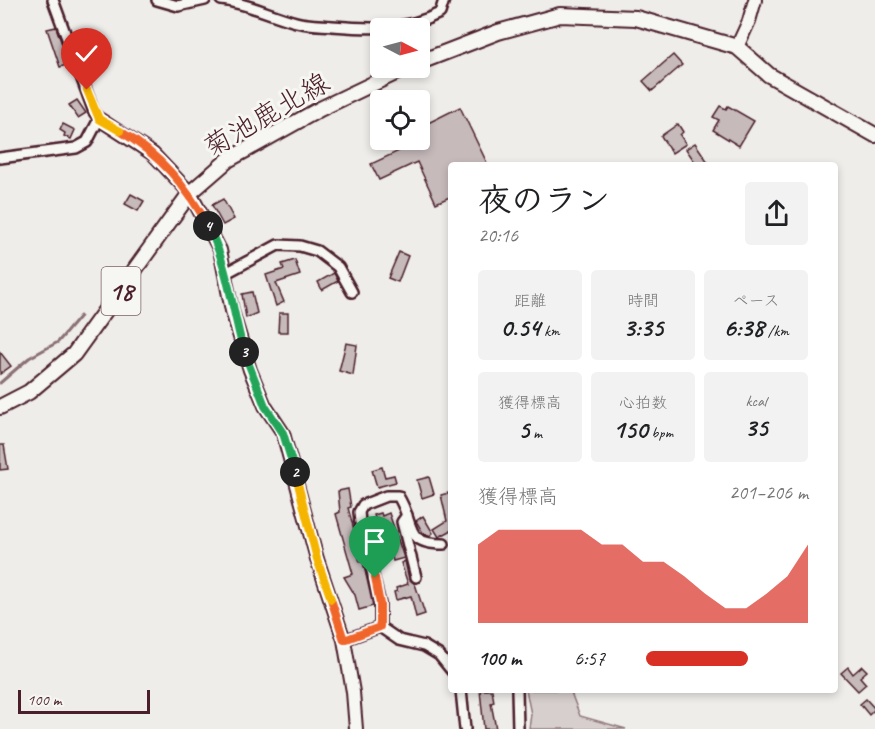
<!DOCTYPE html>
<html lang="ja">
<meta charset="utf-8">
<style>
:root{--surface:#fff;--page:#f2f2f2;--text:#202124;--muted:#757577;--accent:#d93025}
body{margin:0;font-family:Caveat,"Klee One",sans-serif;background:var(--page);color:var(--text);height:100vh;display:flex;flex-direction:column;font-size:22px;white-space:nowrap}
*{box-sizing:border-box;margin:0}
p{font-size:20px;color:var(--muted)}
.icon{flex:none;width:33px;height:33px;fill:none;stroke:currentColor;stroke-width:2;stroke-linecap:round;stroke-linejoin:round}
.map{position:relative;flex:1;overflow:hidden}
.panel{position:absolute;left:448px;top:162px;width:390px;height:531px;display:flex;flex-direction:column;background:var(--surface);border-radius:6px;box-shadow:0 3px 9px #0003}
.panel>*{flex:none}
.needle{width:39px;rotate:96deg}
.fabs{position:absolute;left:370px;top:18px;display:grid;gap:12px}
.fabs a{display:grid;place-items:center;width:60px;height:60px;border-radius:6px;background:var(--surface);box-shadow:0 3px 9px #0003;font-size:30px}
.scale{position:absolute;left:18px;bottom:15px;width:132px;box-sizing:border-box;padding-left:6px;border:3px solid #4a1f2b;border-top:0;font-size:16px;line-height:21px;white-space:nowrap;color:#4a1f2b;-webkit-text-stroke:4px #f6f6f2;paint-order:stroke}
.pin{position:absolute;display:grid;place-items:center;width:51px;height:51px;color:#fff;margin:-62px -26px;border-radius:50% 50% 50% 0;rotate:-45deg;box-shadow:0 0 6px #0007}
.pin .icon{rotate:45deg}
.km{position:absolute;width:30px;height:30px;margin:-15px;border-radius:50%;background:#222;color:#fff;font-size:16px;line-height:30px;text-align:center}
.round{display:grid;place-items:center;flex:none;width:63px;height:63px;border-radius:6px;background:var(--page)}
.head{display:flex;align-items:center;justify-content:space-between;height:102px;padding:0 30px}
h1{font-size:33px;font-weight:700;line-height:45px}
.stats{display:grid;grid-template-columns:repeat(3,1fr);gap:9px;height:102px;padding:6px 30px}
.stats div{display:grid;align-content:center;border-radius:6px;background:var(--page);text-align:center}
.stats b{font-size:26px;font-weight:700}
.stats small{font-size:16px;font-weight:400}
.stats p{font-size:16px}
.chart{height:168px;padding:12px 30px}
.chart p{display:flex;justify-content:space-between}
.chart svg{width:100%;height:108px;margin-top:6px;fill:var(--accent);opacity:.7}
ul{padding:0 30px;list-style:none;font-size:20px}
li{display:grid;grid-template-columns:96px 72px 1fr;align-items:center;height:45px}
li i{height:15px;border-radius:8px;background:var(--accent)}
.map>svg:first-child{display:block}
.green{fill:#d7cfce;stroke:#90777c;stroke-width:1.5}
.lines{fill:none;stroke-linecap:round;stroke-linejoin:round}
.stream{stroke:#8a6f74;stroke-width:3}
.building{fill:#c6babb;stroke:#4a1f2b;stroke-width:1.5}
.street-casing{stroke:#4a1f2b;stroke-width:14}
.secondary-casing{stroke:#4a1f2b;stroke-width:16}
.primary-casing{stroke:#4a1f2b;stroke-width:18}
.street{stroke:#f6f6f2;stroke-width:9}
.secondary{stroke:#f6f6f2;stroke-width:12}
.primary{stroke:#f6f6f2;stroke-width:14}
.split-1-casing{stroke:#fff;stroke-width:12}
.split-2-casing{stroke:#fff;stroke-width:12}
.split-3-casing{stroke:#fff;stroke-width:12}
.split-4-casing{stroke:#fff;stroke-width:12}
.split-5-casing{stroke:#fff;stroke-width:12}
.split-6-casing{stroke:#fff;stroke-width:12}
.split-1{stroke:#f0652b;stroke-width:8}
.split-2{stroke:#f5b400;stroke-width:8}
.split-3{stroke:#22a559;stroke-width:8}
.split-4{stroke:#22a559;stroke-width:8}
.split-5{stroke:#f0652b;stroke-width:8}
.split-6{stroke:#f5b400;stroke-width:8}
.labels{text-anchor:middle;stroke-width:6;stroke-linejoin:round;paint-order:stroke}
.shield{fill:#f6f6f2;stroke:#7e6067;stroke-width:1.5}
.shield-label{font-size:27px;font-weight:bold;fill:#4a1f2b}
.street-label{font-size:28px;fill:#4a1f2b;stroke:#f6f6f2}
</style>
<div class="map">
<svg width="875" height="729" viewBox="0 0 875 729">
<rect width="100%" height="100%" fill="#efedea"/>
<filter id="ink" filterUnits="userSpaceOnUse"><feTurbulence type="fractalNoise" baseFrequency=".0167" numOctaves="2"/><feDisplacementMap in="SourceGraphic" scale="12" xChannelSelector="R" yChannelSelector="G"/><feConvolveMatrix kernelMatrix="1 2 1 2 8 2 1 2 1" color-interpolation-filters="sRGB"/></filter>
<g filter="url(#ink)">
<!-- green -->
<path class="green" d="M526 690H570L580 716 626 729H529L531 714Z"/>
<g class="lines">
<!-- stream -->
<path class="stream" d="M0 383 29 358 58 342 80 316"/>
</g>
<!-- building -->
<g class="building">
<path d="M56 27 69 64 60 67 47 29Z"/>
<path d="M673 55 682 65 652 91 643 81Z"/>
<path d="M77 100 86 113 78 118 69 105Z"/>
<path d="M720 106 726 109 728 106 754 121 739 146 713 130 719 120 713 117Z"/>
<path d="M460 107 488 165H452V196L436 203 417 162 379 180 371 164 399 151 394 140H420V127Z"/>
<path d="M63 124 75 130 71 139 64 136 65 133 60 130Z"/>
<path d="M678 124 683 132 680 135 686 144 672 153 661 136Z"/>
<path d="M695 143 708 162 704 165H697L686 149Z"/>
<path d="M131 194 144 201 138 211 125 204Z"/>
<path d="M223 199 234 219 223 225 212 205Z"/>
<path d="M399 252 408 256 398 282 388 278Z"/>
<path d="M295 260 300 275 276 283 284 302 276 306 266 275 284 269 282 264Z"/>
<path d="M334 273 338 281 322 290 318 282Z"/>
<path d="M252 292 257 313 246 318 242 294Z"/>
<path d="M279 313H288V332H278Z"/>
<path d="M346 343 357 345 353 375 339 371Z"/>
<path d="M0 352 11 366 0 374Z"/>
<path d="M0 445H4L8 469 0 470Z"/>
<path d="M382 467 385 477 394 475 396 482 377 487 372 470Z"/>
<path d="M429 477 434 494 422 498 417 480Z"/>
<path d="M348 489 351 507 348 508 357 540 354 541 360 562 363 561 373 606 359 610 355 595 344 577 353 574 336 514 340 512 338 491Z"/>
<path d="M452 492V530L439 537 434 529 447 521 441 495Z"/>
<path d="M381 513 382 516 389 513 404 558 393 561 388 542 377 545 374 537 380 535 374 515Z"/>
<path d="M423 516 433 533 429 536 423 533 416 521Z"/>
<path d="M405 561 409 579 415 584 425 614 416 617 411 596 396 600 394 592 397 591 396 588 408 584 401 563Z"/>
<path d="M862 666 867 671 860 677 866 684 858 691 841 673 848 667 853 674Z"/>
<path d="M480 690H492L494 702 491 703 496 729H484Z"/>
<path d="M866 699 875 709 869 715 860 704Z"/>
</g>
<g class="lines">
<defs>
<g id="street">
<path d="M157 0 178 6 205 0"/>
<path d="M221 0C247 3 270 15 296 22 307 25 321 25 332 26 370 29 405 31 440 13L444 0"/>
<path d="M0 158 76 148 87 142 99 119 94 112 53 0"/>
<path d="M226 273 278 245 300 246 317 251 338 267 352 292"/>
<path d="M407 515 402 522 416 577"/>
<path d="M380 627V604L360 522 359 512 363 505 386 496H398C416 524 402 544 444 544"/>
<path d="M380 627 399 640 424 646 439 655 452 671"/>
<path d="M344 640 380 627"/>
<path d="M461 690 465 729"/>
<path d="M517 690 518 729"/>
</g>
<g id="secondary">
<path d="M737 47 749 21 755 0"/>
<path d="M99 119 153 154 190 193 220 250 232 311 250 370 265 406 283 433 317 559 344 640 353 692 356 729"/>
</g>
<g id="primary">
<path d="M420 62 498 32 560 15 636 18 737 47 769 75 875 135"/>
<path d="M0 407 29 392 74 354 190 193 228 160 320 109 406 68"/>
</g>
</defs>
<!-- street casing -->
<use href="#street" class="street-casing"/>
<!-- secondary casing -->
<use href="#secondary" class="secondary-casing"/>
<!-- primary casing -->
<use href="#primary" class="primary-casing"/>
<!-- street -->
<use href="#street" class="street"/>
<!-- secondary -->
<use href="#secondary" class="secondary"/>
<!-- primary -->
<use href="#primary" class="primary"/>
</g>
</g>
<g class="lines" filter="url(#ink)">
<defs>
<path id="split-1" d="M331 599 344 640 380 627V604L375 578"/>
<path id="split-2" d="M295 472 317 559 331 599"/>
<path id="split-3" d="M244 352 265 406 283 433 295 472"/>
<path id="split-4" d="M208 226C228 265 232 310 244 352"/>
<path id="split-5" d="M120 131C160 155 186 185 208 226"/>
<path id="split-6" d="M87 90 99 119 120 131"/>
</defs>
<!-- split-1 casing -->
<use href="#split-1" class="split-1-casing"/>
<!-- split-2 casing -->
<use href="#split-2" class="split-2-casing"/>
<!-- split-3 casing -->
<use href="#split-3" class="split-3-casing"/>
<!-- split-4 casing -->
<use href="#split-4" class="split-4-casing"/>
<!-- split-5 casing -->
<use href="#split-5" class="split-5-casing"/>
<!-- split-6 casing -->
<use href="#split-6" class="split-6-casing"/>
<!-- split-1 -->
<use href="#split-1" class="split-1"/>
<!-- split-2 -->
<use href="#split-2" class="split-2"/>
<!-- split-3 -->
<use href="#split-3" class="split-3"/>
<!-- split-4 -->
<use href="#split-4" class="split-4"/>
<!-- split-5 -->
<use href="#split-5" class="split-5"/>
<!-- split-6 -->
<use href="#split-6" class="split-6"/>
</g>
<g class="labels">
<!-- shield labels -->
<rect class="shield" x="101.5" y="267" width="39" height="48" rx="4.5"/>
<g class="shield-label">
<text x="121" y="300">18</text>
</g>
<!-- street labels -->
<g class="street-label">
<text transform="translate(266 114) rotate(-30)" y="10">菊池鹿北線</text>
</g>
</g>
</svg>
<div class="fabs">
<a><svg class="needle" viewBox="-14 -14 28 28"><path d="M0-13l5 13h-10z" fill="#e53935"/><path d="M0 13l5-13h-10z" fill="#757577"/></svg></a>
<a><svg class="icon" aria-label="locate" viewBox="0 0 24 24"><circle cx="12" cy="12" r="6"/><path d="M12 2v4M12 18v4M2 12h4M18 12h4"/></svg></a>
</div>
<div class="scale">100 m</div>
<div class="pin" style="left:375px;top:578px;background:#1e9e55"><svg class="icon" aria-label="arrive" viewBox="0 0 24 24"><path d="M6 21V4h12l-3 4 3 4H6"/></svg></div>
<div class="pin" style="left:87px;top:90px;background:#d93025"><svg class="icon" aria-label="check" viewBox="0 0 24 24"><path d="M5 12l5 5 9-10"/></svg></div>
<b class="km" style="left:295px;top:472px">2</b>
<b class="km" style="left:244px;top:352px">3</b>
<b class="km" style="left:208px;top:226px">4</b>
<section class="panel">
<div class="head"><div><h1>夜のラン</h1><p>20:16</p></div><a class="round"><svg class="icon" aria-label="share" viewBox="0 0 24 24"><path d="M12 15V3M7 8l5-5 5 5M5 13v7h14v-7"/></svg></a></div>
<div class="stats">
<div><p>距離</p><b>0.54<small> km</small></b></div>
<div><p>時間</p><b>3:35</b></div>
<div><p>ペース</p><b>6:38<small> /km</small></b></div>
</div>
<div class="stats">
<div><p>獲得標高</p><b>5<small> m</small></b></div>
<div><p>心拍数</p><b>150<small> bpm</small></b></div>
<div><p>kcal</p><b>35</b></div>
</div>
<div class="chart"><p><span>獲得標高</span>201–206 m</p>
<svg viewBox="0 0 160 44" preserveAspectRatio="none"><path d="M0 44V12L10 6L20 6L30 6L40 6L50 6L60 12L70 12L80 19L90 19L100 25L110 32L120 38L130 38L140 32L150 25L160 12V44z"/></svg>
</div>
<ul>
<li><b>100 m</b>6:57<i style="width:63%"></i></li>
</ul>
</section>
</div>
